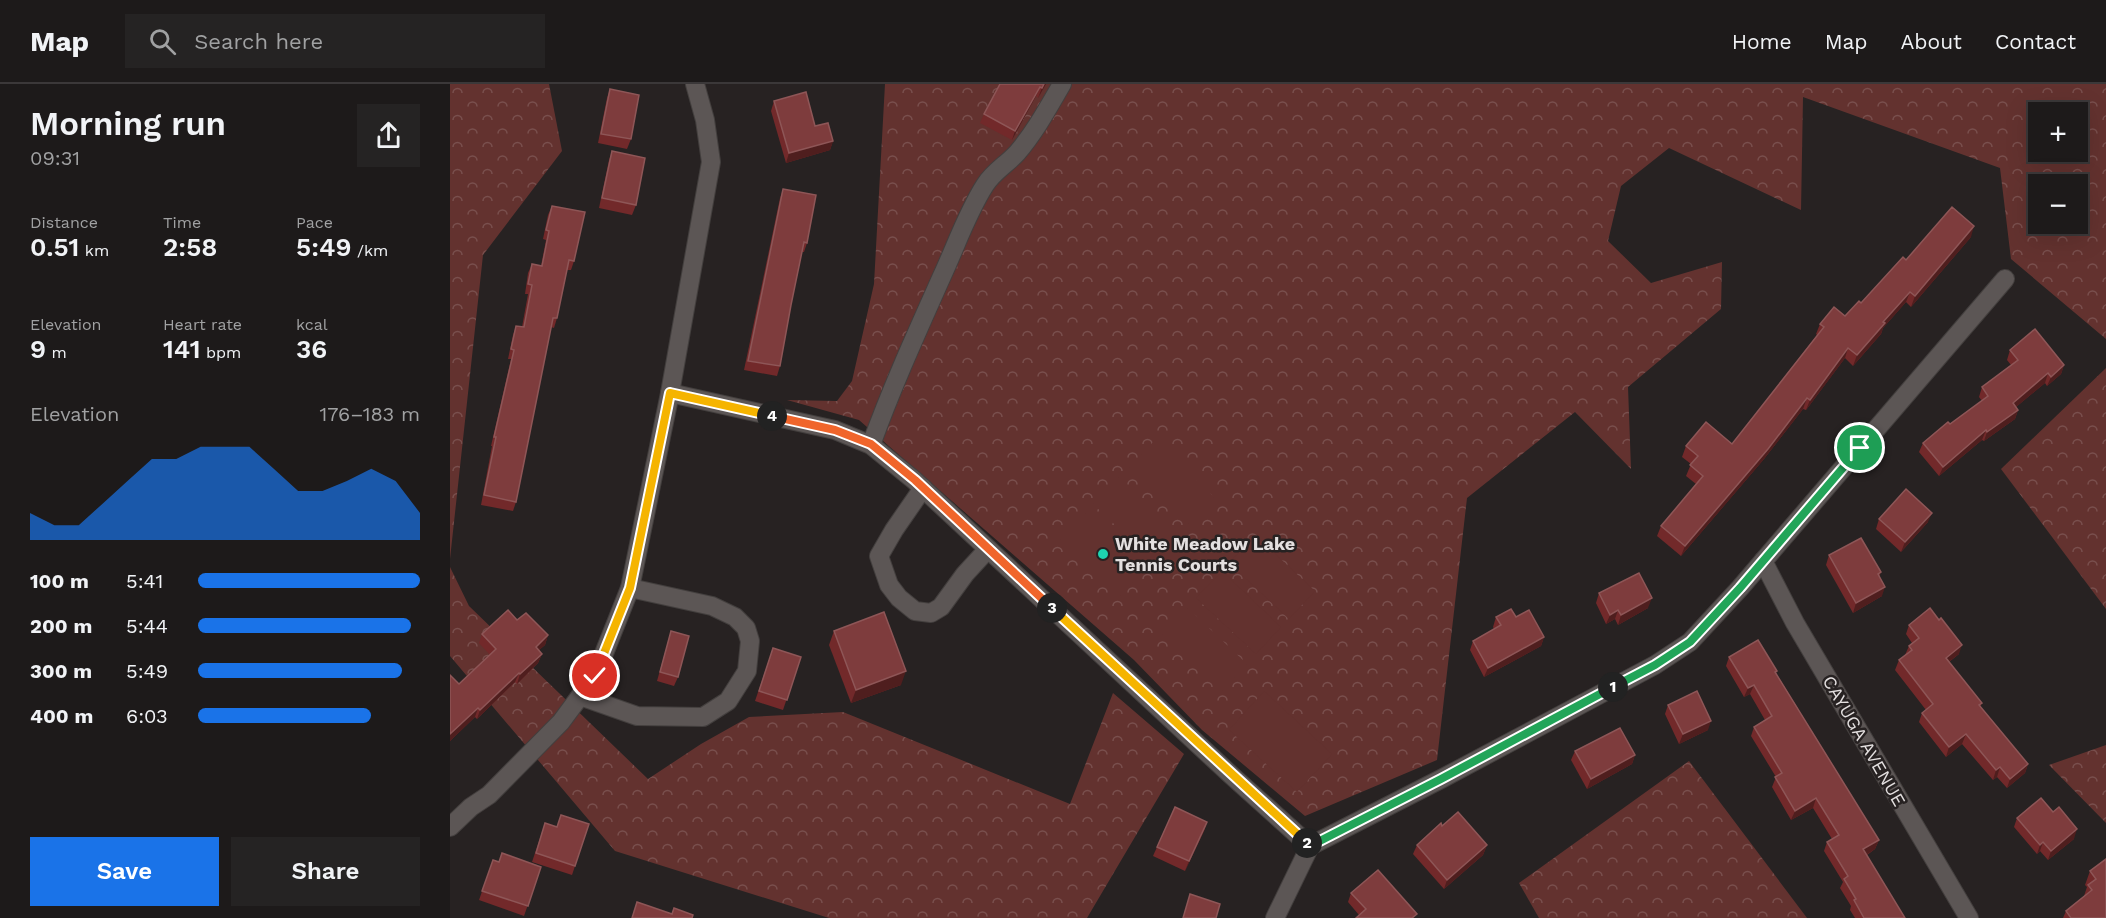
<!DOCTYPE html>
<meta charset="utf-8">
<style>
:root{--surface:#1d1a1a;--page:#252323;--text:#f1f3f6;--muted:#a0a1a2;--line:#3b3839;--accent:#1a73e8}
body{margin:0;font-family:"Work Sans",sans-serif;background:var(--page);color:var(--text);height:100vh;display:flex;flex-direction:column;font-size:22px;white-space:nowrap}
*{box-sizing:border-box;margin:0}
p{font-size:20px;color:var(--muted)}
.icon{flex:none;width:33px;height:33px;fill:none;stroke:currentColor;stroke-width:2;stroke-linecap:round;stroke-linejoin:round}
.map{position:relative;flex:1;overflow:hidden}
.side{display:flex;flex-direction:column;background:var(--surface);width:450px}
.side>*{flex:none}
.fabs{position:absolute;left:1578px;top:18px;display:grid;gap:12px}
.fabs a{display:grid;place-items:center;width:60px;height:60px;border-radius:0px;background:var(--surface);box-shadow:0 6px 24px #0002,0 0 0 2px var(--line);font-size:30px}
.pin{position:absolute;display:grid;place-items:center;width:51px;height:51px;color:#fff;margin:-26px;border:3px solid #fff;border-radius:50%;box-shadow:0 2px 6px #0007}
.km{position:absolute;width:30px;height:30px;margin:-15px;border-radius:50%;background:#222;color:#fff;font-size:16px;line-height:30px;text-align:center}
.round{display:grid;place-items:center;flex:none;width:63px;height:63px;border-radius:0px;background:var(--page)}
.head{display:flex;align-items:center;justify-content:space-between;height:102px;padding:0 30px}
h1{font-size:33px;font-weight:600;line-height:45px}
.metrics{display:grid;grid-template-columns:repeat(3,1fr);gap:9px;height:102px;padding:6px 30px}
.metrics div{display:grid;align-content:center}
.metrics b{font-size:26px;font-weight:600}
.metrics small{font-size:16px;font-weight:400}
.metrics p{font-size:16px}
.chart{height:168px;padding:12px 30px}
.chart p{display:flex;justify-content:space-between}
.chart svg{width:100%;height:108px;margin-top:6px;fill:var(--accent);opacity:.7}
.button{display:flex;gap:12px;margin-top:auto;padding:12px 30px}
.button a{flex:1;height:69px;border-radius:0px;background:var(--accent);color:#fff;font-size:24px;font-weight:600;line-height:69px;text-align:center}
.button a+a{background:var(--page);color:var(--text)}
ul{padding:0 30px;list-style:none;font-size:20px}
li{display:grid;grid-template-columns:96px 72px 1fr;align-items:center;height:45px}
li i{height:15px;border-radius:8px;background:var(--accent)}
header{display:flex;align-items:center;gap:36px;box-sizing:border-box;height:84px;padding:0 30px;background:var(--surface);border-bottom:2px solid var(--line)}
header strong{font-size:28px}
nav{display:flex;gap:33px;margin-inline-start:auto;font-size:21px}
.search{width:420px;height:54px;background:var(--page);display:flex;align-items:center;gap:15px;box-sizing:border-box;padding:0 21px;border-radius:0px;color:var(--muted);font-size:22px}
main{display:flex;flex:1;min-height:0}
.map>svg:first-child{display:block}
.forest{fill:url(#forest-crowns);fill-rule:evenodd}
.pitch{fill:#63322f}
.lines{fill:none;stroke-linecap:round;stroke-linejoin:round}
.minor-casing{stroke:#433f3e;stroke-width:20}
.minor{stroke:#5c5655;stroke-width:18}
.wall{fill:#72292a}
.shaded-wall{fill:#4f1e1e}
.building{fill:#7e3c3d;stroke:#8e5657;stroke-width:1.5}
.split-1-casing{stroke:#fff;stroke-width:12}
.split-2-casing{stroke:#fff;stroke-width:12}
.split-3-casing{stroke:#fff;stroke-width:12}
.split-4-casing{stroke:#fff;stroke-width:12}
.split-5-casing{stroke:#fff;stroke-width:12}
.split-1{stroke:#22a559;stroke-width:8}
.split-2{stroke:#22a559;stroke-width:8}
.split-3{stroke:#f5b400;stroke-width:8}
.split-4{stroke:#f0652b;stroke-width:8}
.split-5{stroke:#f5b400;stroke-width:8}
.poi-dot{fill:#1dd5b1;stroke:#272222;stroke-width:2}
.labels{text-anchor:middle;stroke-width:5;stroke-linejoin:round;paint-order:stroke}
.poi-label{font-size:18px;font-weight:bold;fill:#e4e0e0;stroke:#272222;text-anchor:start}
.street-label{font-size:18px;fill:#e4e0e0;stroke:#272222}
</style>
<header>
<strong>Map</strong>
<div class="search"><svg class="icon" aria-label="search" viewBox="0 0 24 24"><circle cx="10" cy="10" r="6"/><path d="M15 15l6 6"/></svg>Search here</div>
<nav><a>Home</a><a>Map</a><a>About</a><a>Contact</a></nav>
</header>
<main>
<section class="side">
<div class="head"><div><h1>Morning run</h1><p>09:31</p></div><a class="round"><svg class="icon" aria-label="share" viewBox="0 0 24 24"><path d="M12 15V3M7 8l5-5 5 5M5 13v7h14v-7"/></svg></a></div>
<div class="metrics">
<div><p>Distance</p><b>0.51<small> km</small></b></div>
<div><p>Time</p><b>2:58</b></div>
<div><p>Pace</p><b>5:49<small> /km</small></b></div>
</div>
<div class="metrics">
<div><p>Elevation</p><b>9<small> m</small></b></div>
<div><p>Heart rate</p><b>141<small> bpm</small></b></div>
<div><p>kcal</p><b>36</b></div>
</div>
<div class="chart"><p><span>Elevation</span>176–183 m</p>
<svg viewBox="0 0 160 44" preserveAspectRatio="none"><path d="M0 44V33L10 38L20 38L30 29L40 20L50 11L60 11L70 6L80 6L90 6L100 15L110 24L120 24L130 20L140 15L150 20L160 33V44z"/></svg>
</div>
<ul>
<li><b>100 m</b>5:41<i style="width:100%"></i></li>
<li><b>200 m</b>5:44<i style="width:96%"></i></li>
<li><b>300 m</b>5:49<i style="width:92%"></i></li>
<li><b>400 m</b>6:03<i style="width:78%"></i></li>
</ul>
<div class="button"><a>Save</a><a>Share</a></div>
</section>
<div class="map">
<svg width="1656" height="834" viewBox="0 0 1656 834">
<defs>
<pattern id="forest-crowns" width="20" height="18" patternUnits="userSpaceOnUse" patternTransform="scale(1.5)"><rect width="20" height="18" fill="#63322f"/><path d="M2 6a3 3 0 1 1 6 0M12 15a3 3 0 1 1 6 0" fill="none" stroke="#794f4d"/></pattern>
</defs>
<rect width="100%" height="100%" fill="#272222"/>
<!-- forest -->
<g class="forest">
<path d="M0 0H99L112 67 33 171 0 475Z"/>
<path d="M435 0H1656V255L1561 175 1550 84 1353 13 1351 126 1219 64 1171 102 1158 157 1201 199 1272 178 1271 225 1178 303 1181 385 1125 328 1017 414 987 676 855 732 752 646 684 576 409 336 337 316 387 317 402 297 424 200ZM1588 28H1628V68H1588ZM1588 100H1628V140H1588Z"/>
<path d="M1656 284V525L1551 385Z"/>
<path d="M0 483 19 522 198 695 251 660 299 633 393 628 620 720 663 609 734 670 637 834H379L165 767 0 572Z"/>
<path d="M1656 661V739L1599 681Z"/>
<path d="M1239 677 1357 834H1089L1069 799Z"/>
</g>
<!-- pitch -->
<g class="pitch">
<path d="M704 357 764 413 738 440 679 384Z"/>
<path d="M669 393 729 449 703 477 643 420Z"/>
<path d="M636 429 695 485 670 512 610 456Z"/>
<path d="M805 451 865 507 839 535 779 479Z"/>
<path d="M772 487 831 543 806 570 746 514Z"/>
<path d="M738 524 797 580 772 607 712 551Z"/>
<path d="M814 607 882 670 847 708 779 646Z"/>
</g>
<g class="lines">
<defs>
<g id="minor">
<path d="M220 309 385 346 421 361 464 396 781 691 860 762"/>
<path d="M421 361C442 303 467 248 492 192 506 162 517 129 535 101 544 87 556 81 567 69 585 48 598 24 612 0"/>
<path d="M473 404 444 446 429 472 439 501 449 514 465 527 481 529 491 523 515 490 538 465"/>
<path d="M1313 477 1345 539 1519 834"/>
<path d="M130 612 187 632 253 633 278 617 297 587 300 557 296 544 285 533 262 522 180 504"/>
<path d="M0 743 21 723 39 711 111 638 145 592 180 504 220 309 261 78 255 36 245 0"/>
<path d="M825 834 860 762 991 695 1205 581 1240 558 1290 504 1555 195"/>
</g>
</defs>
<!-- minor casing -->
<use href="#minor" class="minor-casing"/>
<!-- minor -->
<use href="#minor" class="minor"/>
</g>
<!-- wall -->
<g class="wall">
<path d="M550 0H596L588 14 586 12 562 56 530 39 534 30Z"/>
<path d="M160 5 181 55 177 65 148 59 157 14Z"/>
<path d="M324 17 365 42 383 57 380 66 336 79 321 27Z"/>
<path d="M162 67 186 121 182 131 149 124 159 76Z"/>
<path d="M333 105 357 159 354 168H352L341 221 330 282 327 292 294 286 330 114Z"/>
<path d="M102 122 124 177 121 186H117L107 234 104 244 101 243 66 418 63 427 31 421 42 362H41L61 275H58L63 251 66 242 72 243 78 210H75L78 189 82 180 91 182 96 156 93 155 98 131Z"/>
<path d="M1521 153 1461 223 1456 218 1433 244 1431 250 1403 282 1395 274 1356 326 1353 325 1314 375 1231 472 1207 452 1211 442 1246 400 1236 392 1241 380 1232 373 1236 362 1282 360 1367 251 1366 250 1370 240 1395 232 1411 219 1456 176Z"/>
<path d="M1560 266 1614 281 1611 290 1597 302 1595 299 1566 323 1568 326 1565 335 1534 357 1532 356 1489 392 1469 368 1473 359 1500 340 1532 317 1529 313 1532 303 1561 281 1557 276Z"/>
<path d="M1429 435 1478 438 1451 468 1426 445Z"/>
<path d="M1379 471 1431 488 1429 493 1432 512 1403 529 1376 481Z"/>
<path d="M1149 509 1198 524 1168 541 1165 535 1156 540 1146 519Z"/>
<path d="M1046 533H1066L1094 553 1091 562 1034 593 1020 566 1023 557 1044 545 1043 543Z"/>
<path d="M67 536 98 551 95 561 89 566 92 570 88 579 67 600 65 598 27 635 25 633 0 657V591L9 600 40 571 29 559 32 550Z"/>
<path d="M1459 541 1509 570 1499 578 1532 619 1530 623 1578 680 1575 689 1557 704 1547 693 1543 696 1512 660 1496 673 1469 638 1472 629 1476 626 1445 586 1449 576 1455 571 1459 562 1462 559 1456 550Z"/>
<path d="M221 547 228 593 224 602 207 597Z"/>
<path d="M384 547 451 601 401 619 379 561Z"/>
<path d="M323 564 351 573 333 626 305 617Z"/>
<path d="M1279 573 1327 587 1326 589 1429 756 1425 765 1417 771 1455 834H1405L1400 826 1401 822 1390 804 1393 798 1374 767 1377 758 1382 755 1363 724 1341 736 1322 703 1326 693 1301 652 1304 643 1315 636 1300 610 1294 613 1276 582Z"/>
<path d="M1218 621 1258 646 1229 660 1215 630Z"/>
<path d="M1125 667 1185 671 1182 680 1137 705 1121 676Z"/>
<path d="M1603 728 1624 755 1598 776 1590 767 1587 770 1564 743 1567 734Z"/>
<path d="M111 731 139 740 122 791 82 778 95 739 107 743Z"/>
<path d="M757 738 754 747 735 787 703 772 707 763Z"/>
<path d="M992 742 1037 761 1033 771 994 805 963 770 967 761Z"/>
<path d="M1656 775V834H1613L1616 827 1634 812 1637 803 1635 801 1640 787Z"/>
<path d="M43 776 49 778 91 783 74 832 29 816Z"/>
<path d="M901 809 965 834 909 831 898 818Z"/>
</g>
<!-- shaded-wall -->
<g class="shaded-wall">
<path d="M594 0H596L588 14 592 4Z"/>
<path d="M590 3 586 12 562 56 565 47Z"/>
<path d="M383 57 380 66 336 79 339 69Z"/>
<path d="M1524 142 1521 153 1461 223 1465 212Z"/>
<path d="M1460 208 1456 218 1433 244 1431 250 1403 282 1407 271 1433 238Z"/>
<path d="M1398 264 1395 274 1356 326 1360 316Z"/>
<path d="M1614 281 1611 290 1597 302 1601 293Z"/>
<path d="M1598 289 1595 299 1560 328 1563 319Z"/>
<path d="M1357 314 1353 325 1314 375 1231 472 1235 462Z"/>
<path d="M1568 326 1565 335 1534 357 1537 348Z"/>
<path d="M1536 346 1532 356 1489 392 1493 383Z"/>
<path d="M1482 429 1478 438 1451 468 1455 458Z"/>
<path d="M1435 503 1432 512 1403 529 1406 519Z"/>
<path d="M1202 514 1198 524 1168 541 1171 531Z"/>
<path d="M1168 526 1165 535 1156 540 1160 531Z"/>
<path d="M98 551 95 561 82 572 86 563Z"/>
<path d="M1094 553 1091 562 1034 593 1038 584Z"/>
<path d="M1512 561 1509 570 1492 583 1496 574Z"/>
<path d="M92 570 88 579 67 600 70 590Z"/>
<path d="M456 587 451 601 401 619 406 606Z"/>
<path d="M69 589 65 598 27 635 30 626Z"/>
<path d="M1304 601 1300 610 1294 613 1298 604Z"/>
<path d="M28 624 25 633 0 657V650Z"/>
<path d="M1261 637 1258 646 1229 660 1233 650Z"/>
<path d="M1516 650 1512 660 1496 673 1499 663Z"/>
<path d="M1185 671 1182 680 1137 705 1141 695Z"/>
<path d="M1578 680 1575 689 1557 704 1560 695Z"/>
<path d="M1550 683 1547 693 1543 696 1546 686Z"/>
<path d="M1366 714 1363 724 1341 736 1345 727Z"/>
<path d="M757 738 754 747 735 787 739 777Z"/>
<path d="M1627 745 1624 755 1598 776 1601 767Z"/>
<path d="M1429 756 1425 765 1410 775 1413 765Z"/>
<path d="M1593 758 1590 767 1587 770 1590 761Z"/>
<path d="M1037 761 1033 771 994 805 997 796Z"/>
</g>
<!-- building -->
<g class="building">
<path d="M550 0H594L592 4 590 3 565 47 534 30Z"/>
<path d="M160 5 189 11 181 55 151 50Z"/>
<path d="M356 8 365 42 378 39 383 57 339 69 324 17Z"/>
<path d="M162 67 195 74 186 121 152 114Z"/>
<path d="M333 105 366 111 357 159 354 158 341 221 330 282 298 277Z"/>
<path d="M102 122 135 128 124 177 119 176 107 234H103L66 418 34 411 46 353H44L64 266 61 265 66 242 74 243 82 201 78 200 82 180 92 182 99 147 96 146Z"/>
<path d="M1502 123 1524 142 1465 212 1460 208 1433 238 1435 239 1407 271 1398 264 1360 316 1357 314 1318 365 1235 462 1211 442 1253 392 1240 381 1248 372 1236 362 1256 338 1282 360 1374 243 1370 240 1384 223 1395 232 1409 217 1411 219 1453 173 1456 176Z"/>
<path d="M1585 245 1614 281 1601 293 1598 289 1563 319 1568 326 1537 348 1536 346 1493 383 1473 359 1498 338 1500 340 1538 312 1532 303 1568 276 1560 266Z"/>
<path d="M1456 405 1482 429 1455 458 1429 435Z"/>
<path d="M1411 454 1431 488 1428 490 1435 503 1406 519 1379 471Z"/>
<path d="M1189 489 1202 514 1171 531 1168 526 1160 531 1149 509Z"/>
<path d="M1480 524 1489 536 1491 534 1512 561 1496 574 1532 619 1529 621 1578 680 1560 695 1550 683 1546 686 1516 650 1499 663 1472 629 1483 620 1449 576 1462 566 1459 562 1469 554 1459 541Z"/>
<path d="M1061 525 1066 533 1079 526 1094 553 1038 584 1023 557 1051 541 1046 533Z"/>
<path d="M58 526 67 536 76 529 98 551 86 563 92 570 70 590 69 589 30 626 28 624 0 650V591L9 600 46 565 32 550Z"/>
<path d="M434 528 456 587 406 606 384 547Z"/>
<path d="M221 547 239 552 228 593 210 588Z"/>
<path d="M1308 556 1327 587 1325 588 1429 756 1413 765 1455 834H1414L1404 816 1406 815 1394 795 1398 792 1377 758 1389 751 1366 714 1345 727 1325 693 1332 689 1304 643 1322 632 1304 601 1298 604 1279 573Z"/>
<path d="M323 564 351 573 337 616 309 607Z"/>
<path d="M1247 607 1261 637 1233 650 1218 621Z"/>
<path d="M1170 644 1185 671 1141 695 1125 667Z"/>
<path d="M1591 714 1603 728 1609 723 1627 745 1601 767 1593 758 1590 761 1567 734Z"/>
<path d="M725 723 757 738 739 777 707 763Z"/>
<path d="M1008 728 1037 761 997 796 967 761 991 739 992 742Z"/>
<path d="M111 731 139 740 125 782 86 769 95 739 107 743Z"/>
<path d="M52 769 91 783 78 822 32 807 43 776 49 778Z"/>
<path d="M1656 775V834H1621L1616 827 1642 806 1638 801 1646 795 1640 787Z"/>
<path d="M928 786 967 830 962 834H906L916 825 901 809Z"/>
<path d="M740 810 770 820 766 834H733Z"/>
<path d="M187 818 222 830 224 824 243 831 242 834H182Z"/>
</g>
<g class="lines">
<defs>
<path id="split-1" d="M1163 603 1205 581 1240 558 1290 504 1410 364"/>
<path id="split-2" d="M857 759 860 762 991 695 1163 603"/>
<path id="split-3" d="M602 524 857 759"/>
<path id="split-4" d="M322 332 385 346 421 360 465 396 602 524"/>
<path id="split-5" d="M145 592 180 504 220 309 322 332"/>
</defs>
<!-- split-1 casing -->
<use href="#split-1" class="split-1-casing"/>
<!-- split-2 casing -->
<use href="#split-2" class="split-2-casing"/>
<!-- split-3 casing -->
<use href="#split-3" class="split-3-casing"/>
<!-- split-4 casing -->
<use href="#split-4" class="split-4-casing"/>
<!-- split-5 casing -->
<use href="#split-5" class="split-5-casing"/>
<!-- split-1 -->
<use href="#split-1" class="split-1"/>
<!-- split-2 -->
<use href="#split-2" class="split-2"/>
<!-- split-3 -->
<use href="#split-3" class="split-3"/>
<!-- split-4 -->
<use href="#split-4" class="split-4"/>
<!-- split-5 -->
<use href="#split-5" class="split-5"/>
</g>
<!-- markers -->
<circle class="poi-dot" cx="653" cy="470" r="6"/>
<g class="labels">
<!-- poi labels -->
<g class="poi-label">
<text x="665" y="466">White Meadow Lake<tspan x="665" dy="21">Tennis Courts</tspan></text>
</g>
<!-- street labels -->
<g class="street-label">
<text transform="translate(1414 657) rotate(60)" y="6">CAYUGA AVENUE</text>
</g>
</g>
</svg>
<div class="fabs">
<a>+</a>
<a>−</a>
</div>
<div class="pin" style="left:1410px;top:364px;background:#1e9e55"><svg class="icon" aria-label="arrive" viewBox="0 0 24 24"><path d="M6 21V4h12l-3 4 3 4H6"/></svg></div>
<div class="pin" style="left:145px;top:592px;background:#d93025"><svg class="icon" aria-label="check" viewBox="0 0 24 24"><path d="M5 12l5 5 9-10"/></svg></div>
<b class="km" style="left:1163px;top:603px">1</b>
<b class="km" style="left:857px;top:759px">2</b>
<b class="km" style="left:602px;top:524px">3</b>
<b class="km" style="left:322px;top:332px">4</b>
</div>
</main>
